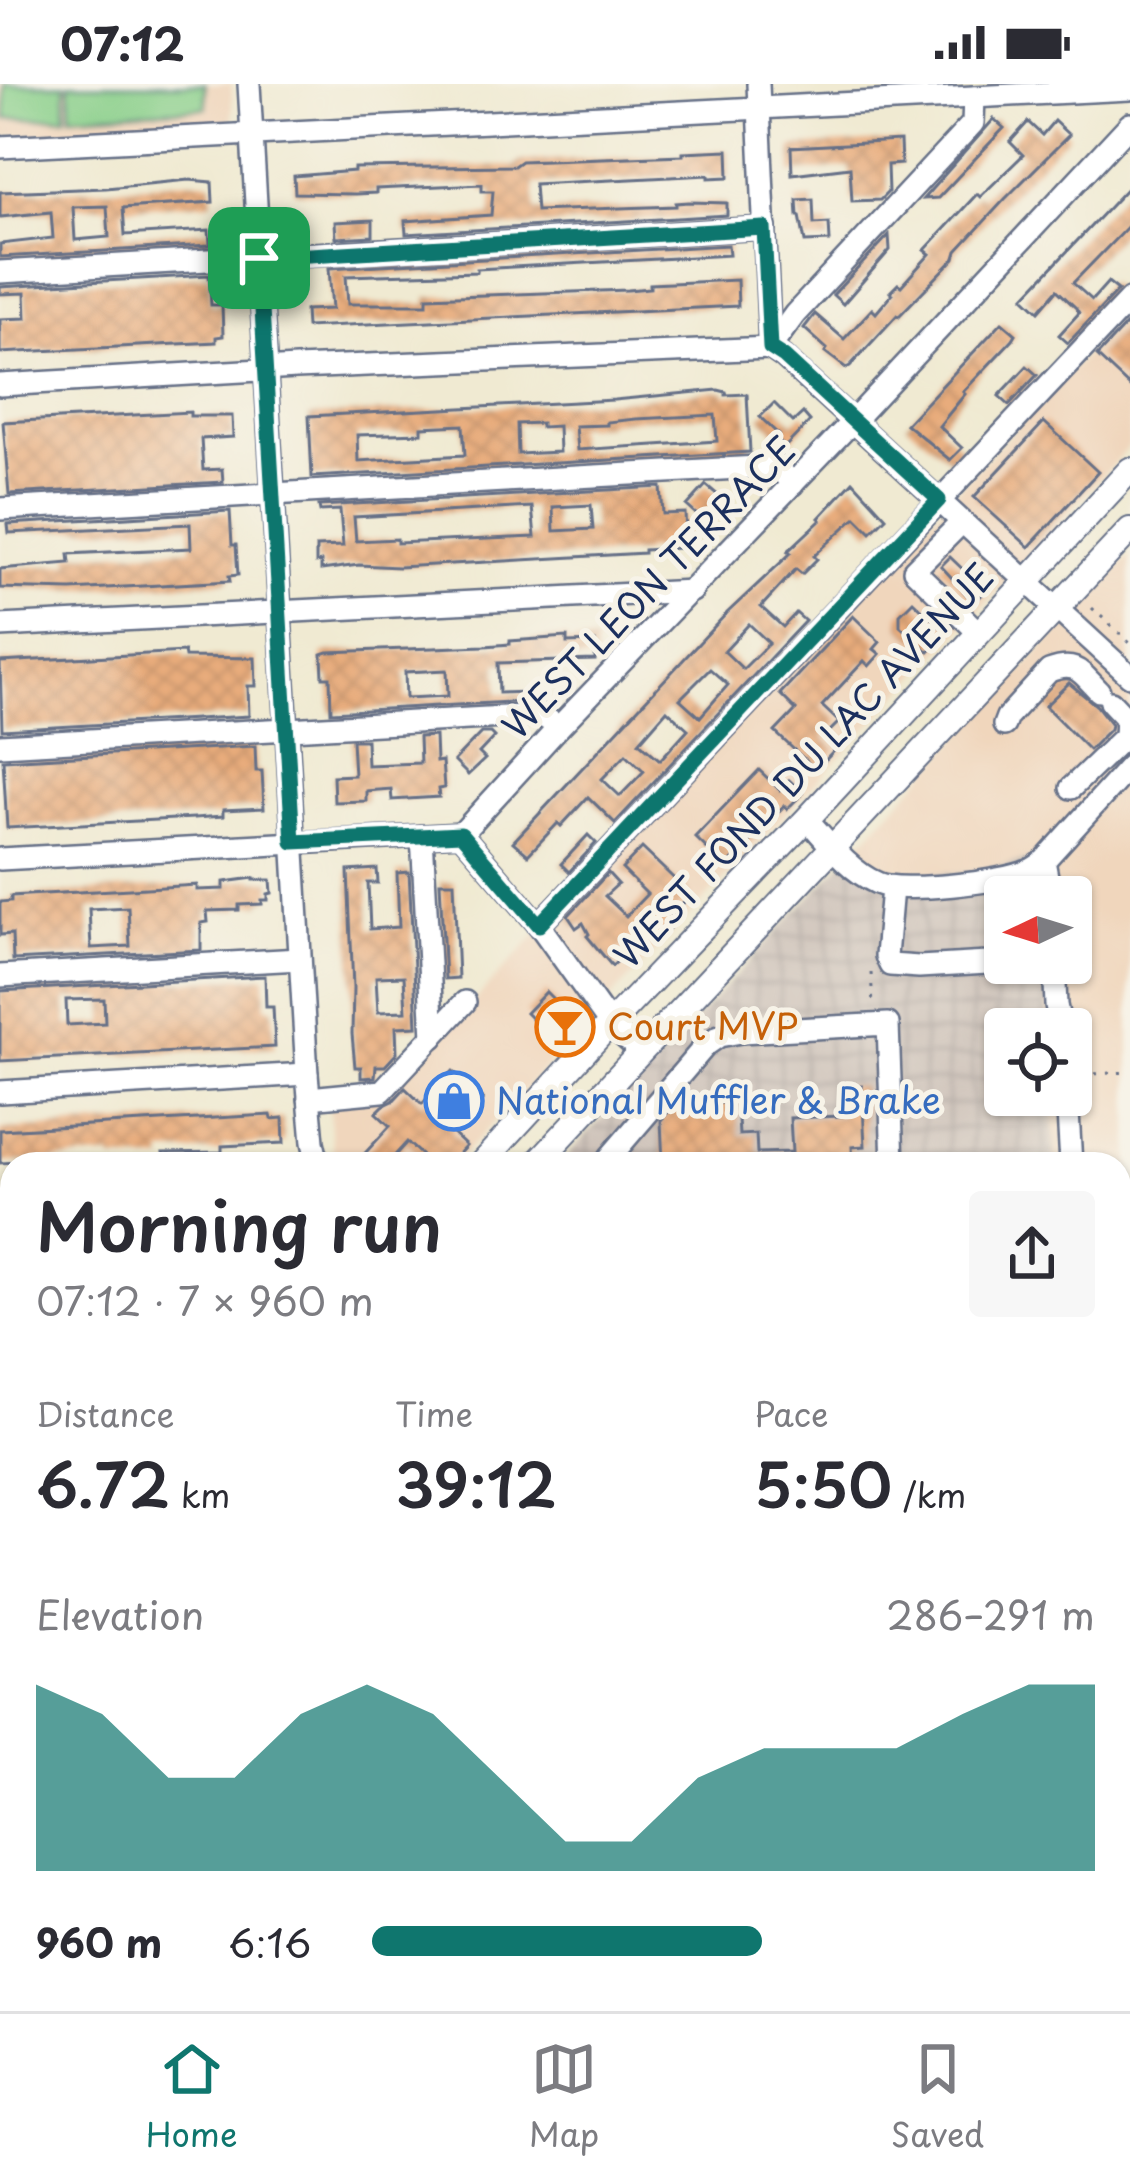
<!DOCTYPE html>
<meta charset="utf-8">
<style>
:root{--surface:#fff;--page:#f7f7f7;--text:#2b2b33;--muted:#7c7c81;--line:#e1e1e2;--accent:#0f766e}
body{margin:0;font-family:"Playpen Sans",sans-serif;background:var(--page);color:var(--text);height:100vh;display:flex;flex-direction:column;font-size:45px;white-space:nowrap}
*{box-sizing:border-box;margin:0}
p{font-size:39px;color:var(--muted)}
.icon{flex:none;width:66px;height:66px;fill:none;stroke:currentColor;stroke-width:2;stroke-linecap:round;stroke-linejoin:round}
.map{position:relative;flex:1;overflow:hidden}
.drawer{position:absolute;left:0px;top:1068px;width:1131px;height:861px;display:flex;flex-direction:column;background:var(--surface);border-radius:36px 36px 0 0;box-shadow:0 3px 9px #0004}
.drawer>*{flex:none}
.needle{width:78px;rotate:266deg}
.tools{position:absolute;left:984px;top:792px;display:grid;gap:24px}
.tools a{display:grid;place-items:center;width:108px;height:108px;border-radius:12px;background:var(--surface);box-shadow:0 3px 9px #0004;font-size:60px}
.pin{position:absolute;display:grid;place-items:center;width:102px;height:102px;color:#fff;margin:-51px;border-radius:24px;box-shadow:0 6px 18px #0006}
.round{display:grid;place-items:center;flex:none;width:126px;height:126px;border-radius:12px;background:var(--page)}
.summary{display:flex;align-items:center;justify-content:space-between;height:204px;padding:0 36px}
h1{font-size:66px;font-weight:600;line-height:90px}
.stats{display:grid;grid-template-columns:repeat(3,1fr);gap:18px;height:204px;padding:12px 36px}
.stats div{display:grid;align-content:center}
.stats b{font-size:60px;font-weight:600}
.stats small{font-size:33px;font-weight:400}
.stats p{font-size:33px}
.chart{height:336px;padding:24px 36px}
.chart p{display:flex;justify-content:space-between}
.chart svg{width:100%;height:216px;margin-top:12px;fill:var(--accent);opacity:.7}
ul{padding:0 36px;list-style:none;font-size:39px}
li{display:grid;grid-template-columns:192px 144px 1fr;align-items:center;height:90px}
li i{height:30px;border-radius:15px;background:var(--accent)}
.status{display:flex;justify-content:space-between;align-items:center;height:84px;padding:0 60px;background:var(--surface);direction:ltr}
.status svg{height:33px;fill:currentColor}
.menu{display:flex;justify-content:space-around;align-items:center;height:168px;border-top:3px solid var(--line);background:var(--surface);font-size:33px;color:var(--muted)}
.menu a{display:grid;justify-items:center;gap:6px}
.menu .current{color:var(--accent)}
.map>svg:first-child{display:block}
.built{fill:#f0d6bc}
.industrial{fill:url(#industrial-grid)}
.park{fill:#89cf8a;stroke:#527f74;stroke-width:3}
.building{fill:url(#building-cross-hatch);fill-rule:evenodd}
.lines{fill:none;stroke-linecap:round;stroke-linejoin:round}
.minor-casing{stroke:#667087;stroke-width:26}
.major-casing{stroke:#667087;stroke-width:28}
.path{stroke:#667087;stroke-width:3;stroke-dasharray:3 9;stroke-linecap:butt}
.minor{stroke:#fff;stroke-width:21}
.major{stroke:#fff;stroke-width:24}
.route-casing{stroke:#fff;stroke-width:24}
.route{stroke:#0f766e;stroke-width:15}
.labels{text-anchor:middle;stroke-width:10;stroke-linejoin:round;paint-order:stroke}
.street-label{font-size:36px;fill:#1b2f5e;stroke:#f7f3e8}
.food-label{font-size:36px;fill:#c56008;stroke:#f7f3e8;text-anchor:start}
.shop-label{font-size:36px;fill:#366cbe;stroke:#f7f3e8;text-anchor:start}
</style>
<div class="status"><b>07:12</b><svg viewBox="0 0 49 12"><path d="M0 12V9h3v3zM5 12V6h3v6zM10 12V3h3v9zM15 12V0h3v12zM26 1h20v11H26zM47 4h2v5h-2z"/></svg></div>
<div class="map">
<svg width="1130" height="1927" viewBox="0 0 1130 1927">
<defs>
<pattern id="industrial-grid" width="8" height="8" patternUnits="userSpaceOnUse" patternTransform="scale(3)"><rect width="8" height="8" fill="#cec2b9"/><path d="M0 4h8M4 0v8" fill="none" stroke="#b0a7a1"/></pattern>
<pattern id="building-cross-hatch" width="8" height="8" patternUnits="userSpaceOnUse" patternTransform="scale(3)"><rect width="8" height="8" fill="#e8ac7b"/><path d="M0 0l8 8M0 8l8-8" fill="none" stroke="#c6946d"/></pattern>
</defs>
<rect width="100%" height="100%" fill="#f7f3e8"/>
<filter id="ink" filterUnits="userSpaceOnUse"><feTurbulence type="fractalNoise" baseFrequency=".00833" numOctaves="2"/><feDisplacementMap in="SourceGraphic" scale="24" xChannelSelector="R" yChannelSelector="G"/><feConvolveMatrix kernelMatrix="1 2 1 2 8 2 1 2 1" color-interpolation-filters="sRGB"/></filter>
<filter id="wash" filterUnits="userSpaceOnUse"><feTurbulence type="fractalNoise" baseFrequency=".004" numOctaves="4" result="noise"/><feDisplacementMap in="SourceGraphic" scale="48" xChannelSelector="R" yChannelSelector="G"/><feGaussianBlur stdDeviation="2.7" result="paint"/><feColorMatrix in="noise" values="0 0 0 0 0 0 0 0 0 0 0 0 0 0 0 0 0 1.4 0 .05"/><feComposite in="paint" operator="in"/></filter>
<g filter="url(#wash)">
<rect width="100%" height="100%" fill="#f0ead2"/>
<!-- built -->
<g class="built">
<path d="M0 0H232V35L225 41 0 53Z"/>
<path d="M1130 224V362L988 517 454 1080H334L328 1014 387 1009Z"/>
<path d="M1130 472V1411H1119V1080H1055L1052 1011H1071V945H1049L1046 879H1071V813H1043L1031 775 972 788 898 789 873 780 855 765Z"/>
</g>
<!-- industrial -->
<path class="industrial" d="M855 765 873 780 898 789 972 788 1031 775 1043 813H1005V879H1046L1049 945H1005V1011H1052L1055 1080H559Z"/>
<!-- park -->
<g class="park">
<path d="M4 0H65L66 33 6 35Z"/>
<path d="M69 0H205L206 24 71 32Z"/>
</g>
<g id="blocks">
<!-- building -->
<g class="building">
<path d="M994 35 1004 44 938 114 923 115Z"/>
<path d="M1054 37 1069 51 1005 115 957 167 955 174 899 232 897 231 850 282 846 284 825 268 827 265 804 244 815 230 844 255 872 225 876 229 892 210 890 208 898 200 901 202 930 170 925 166 977 110 980 113 1023 71 1010 58 1028 38 1042 51Z"/>
<path d="M900 57 901 80 887 81 888 108 880 116 852 117 850 83 792 90 791 63Z"/>
<path d="M728 66 729 93 709 94V91L534 100 536 127 676 122V119L689 118 727 119V131L406 150 405 137 491 131 493 107H482V100L376 105V109L355 110 295 109 294 92 354 87V84L514 82 521 77 683 71V68Z"/>
<path d="M189 96 212 98 213 118 123 124 125 151 209 146 210 161 0 173V160L53 154 51 128 0 133V108L106 104ZM107 122 109 153 75 156 73 123Z"/>
<path d="M1130 101V140L1073 199 1092 216 1108 198 1118 206 1068 259 1059 251 1079 229 1076 224 1057 206 1039 227 1024 213Z"/>
<path d="M813 115 814 140 829 139 830 157 805 158 800 132H798L797 116Z"/>
<path d="M373 136V152L336 154 335 138Z"/>
<path d="M889 151 890 166 843 220 833 211Z"/>
<path d="M728 161 729 171 477 185V188L346 192 348 220H427V213L628 206 650 204V200L737 196 738 222 306 243 305 226 332 225 329 184Z"/>
<path d="M209 191 211 221H222L223 252 216 253V258L0 269V235L26 234 25 209 0 210V203Z"/>
<path d="M1002 238 1016 250 1013 255 963 308 965 310 939 342 962 364 950 376 906 340Z"/>
<path d="M1126 241 1130 245V303L1097 272Z"/>
<path d="M1027 282 1037 291 1009 321 999 312Z"/>
<path d="M718 306 726 308V311L747 310 750 368 312 393 309 332 614 316ZM715 331 717 357 577 366 575 342 607 341V338L636 335ZM541 339V343L558 342 559 368 518 370 517 340ZM463 341 465 371 358 377 357 351 422 349V343Z"/>
<path d="M774 319 793 338 803 329 810 337 785 363 776 355 779 351 760 333Z"/>
<path d="M190 328V332H232L233 353 201 355 203 386 222 385 223 398 9 410 3 338Z"/>
<path d="M1044 338 1098 388 1029 463 974 413Z"/>
<path d="M853 397 886 433 871 448 856 433 814 472 817 475 802 490 796 485 761 523 783 543 796 529 805 537 615 739 588 713 561 742 558 739 528 771 513 758 727 529 791 469 788 467 821 436 819 434ZM749 540 769 559 743 585 724 567ZM710 585 728 601 700 633 680 615ZM667 626 688 645 660 676 639 658ZM626 670 644 687 620 712 602 695Z"/>
<path d="M706 401 726 418 704 437 687 422Z"/>
<path d="M661 403 663 430 685 429 686 451H682L679 464 644 466V469L398 483 359 481 321 486V478L316 479V463L343 462 340 426 320 427 319 422ZM591 421 593 445 554 447 553 423ZM532 423 535 453 397 459V455L356 457 354 433Z"/>
<path d="M230 427 232 461H236L238 491 229 492 230 497 71 506 0 504V485L70 479 69 470 191 464 190 440 9 449 8 440Z"/>
<path d="M950 473 974 496 976 494 988 505 974 518 941 482Z"/>
<path d="M913 517 947 549 929 568 900 542V530Z"/>
<path d="M853 532 880 558 874 565 880 570 869 582 864 577 822 622 839 638 823 654 835 666 816 686 775 648 796 626 780 610Z"/>
<path d="M567 553V559L595 558V576L498 579 499 609 528 608 529 617 331 628 330 593H323L322 570 328 568 485 562 510 560V557ZM447 586 448 612 406 614 405 588Z"/>
<path d="M184 568 185 573 255 574 256 602H248L249 632 2 646 0 578Z"/>
<path d="M1069 599 1097 622 1111 640 1110 645 1089 666 1045 622Z"/>
<path d="M481 649H490L494 653 479 669 485 675 468 691 454 677Z"/>
<path d="M435 652 436 678 442 677 444 704 438 705 439 713 392 716 391 705 366 707V717L334 718 333 692 354 691 352 656H366L367 681 420 679 419 653Z"/>
<path d="M255 662 256 687H262L264 724 223 726V732L194 734 7 744 3 676Z"/>
<path d="M759 686 780 706 789 696 803 709 787 725 784 722 726 783 695 753Z"/>
<path d="M588 751 596 759 569 788 561 780Z"/>
<path d="M642 764 691 811 666 837 671 842 657 857 641 842 617 869 622 873 612 882 587 852 589 850 583 839 576 844 568 832 608 789 618 800 605 812 626 832 647 810 622 785Z"/>
<path d="M377 785 378 799H368L370 845 399 843 397 789 409 788 417 942 396 943 397 969 385 982H376L375 993 361 994V983H355L352 950 353 904 348 787ZM404 892 406 927 378 928 376 893Z"/>
<path d="M254 794V796H271L272 809 268 810V816H262V820L239 821V826L207 827 208 838 201 839V866L13 876 12 850 0 851V818L11 817V812L197 801V806L224 805V798ZM128 823 130 862 91 864 89 825Z"/>
<path d="M440 798H454L458 894 445 895Z"/>
<path d="M265 892 266 923H273L275 963 0 977V907ZM104 915 105 939 67 941 66 916Z"/>
<path d="M546 908 580 942 559 962 526 929Z"/>
<path d="M453 987 483 1015 451 1048 466 1062 449 1080H431L407 1058 387 1080H355L390 1042 376 1029 383 1022 393 1017 405 1004 422 1020Z"/>
<path d="M862 1002 865 1062 852 1063 853 1080H663L661 1036 674 1022 737 1018 739 1051 756 1050 757 1069 792 1068 790 1034 841 1032 840 1003Z"/>
<path d="M271 1031 272 1035 283 1034 284 1059 222 1062V1068L163 1069 164 1077 112 1076V1073L0 1079V1046Z"/>
</g>
</g>
</g>
<g filter="url(#ink)">
<use href="#blocks" fill-opacity="0" stroke="#667087" stroke-width="3"/>
<g class="lines">
<defs>
<g id="minor">
<path d="M249 0 307 990 313 1058 318 1080"/>
<path d="M758 0 770 264"/>
<path d="M0 63 1130 5"/>
<path d="M0 188 765 144"/>
<path d="M770 264 795 230 973 39 974 13"/>
<path d="M0 301 296 284 770 264 783 273 1130 592"/>
<path d="M0 425 776 382 793 400"/>
<path d="M962 438 914 486 979 549"/>
<path d="M0 542 692 507"/>
<path d="M1004 641 1007 633 1049 587C1077 577 1080 588 1099 607"/>
<path d="M0 661 541 631 559 643"/>
<path d="M1071 704 1125 652 1126 634 1111 618"/>
<path d="M807 735C827 757 849 787 877 799 900 810 1003 798 1028 787 1034 785 1039 781 1044 777L1130 682"/>
<path d="M461 750 559 643 852 338 1130 40"/>
<path d="M461 750 539 841 610 940 641 968"/>
<path d="M422 752 433 953"/>
<path d="M0 775 461 750"/>
<path d="M1044 777 1051 813"/>
<path d="M892 804 886 872 890 881 919 883 1005 878"/>
<path d="M539 841 1130 215"/>
<path d="M1054 879 1056 921 1061 945"/>
<path d="M0 892 300 875"/>
<path d="M0 1008 307 990"/>
<path d="M1067 1011 1071 1080"/>
<path d="M309 1014 382 1007 465 918"/>
<path d="M611 1080 610 1073 706 961 719 952 741 948 888 940 893 1080"/>
<path d="M0 1127H12"/>
<path d="M0 1243 12 1242"/>
<path d="M0 1377H12"/>
<path d="M1119 1583 1130 1582"/>
<path d="M1119 1707H1130"/>
<path d="M0 1824 12 1812"/>
<path d="M1119 1830H1130"/>
<path d="M366 1917V1927"/>
<path d="M853 1917 854 1927"/>
<path d="M67 1927 76 1917"/>
</g>
<g id="major">
<path d="M481 1080 610 940 807 735 1130 386"/>
<path d="M536 1080 1130 446"/>
<path d="M1119 1424 1130 1423"/>
<path d="M1119 1469 1130 1468"/>
<path d="M0 1503H12"/>
<path d="M0 1540 9 1551 12 1561"/>
<path d="M0 1589 12 1576"/>
<path d="M0 1649 12 1637"/>
</g>
</defs>
<!-- minor casing -->
<use href="#minor" class="minor-casing"/>
<!-- major casing -->
<use href="#major" class="major-casing"/>
<!-- path -->
<g class="path">
<path d="M1092 524 1130 559"/>
<path d="M871 889 873 921"/>
<path d="M1071 991 1130 988"/>
</g>
<!-- minor -->
<use href="#minor" class="minor"/>
<!-- major -->
<use href="#major" class="major"/>
</g>
</g>
<g class="lines" filter="url(#ink)">
<defs>
<path id="route" d="M764 144 770 264 784 273 939 416 539 841 461 750 293 758 259 174Z"/>
</defs>
<!-- route casing -->
<use href="#route" class="route-casing"/>
<!-- route -->
<use href="#route" class="route"/>
</g>
<!-- icons -->
<defs>
<symbol id="bar-ring" viewBox="-11 -11 22 22"><circle r="9.5" fill="#f7f3e8" stroke="#e8710a" stroke-width="1.5"/><path d="M-6-5H6L.8 .8V4.5H3.5V6h-7V4.5H-.8V.8Z" fill="#e8710a"/></symbol>
<symbol id="shop-ring" viewBox="-11 -11 22 22"><circle r="9.5" fill="#f7f3e8" stroke="#3f7fe0" stroke-width="1.5"/><path d="M-5-2.5h2.3a2.7 3.5 0 0 1 5.4 0H5L5.5 6h-11ZM-1.5-2.5h3a1.5 2.3 0 0 0-3 0Z" fill="#3f7fe0"/></symbol>
</defs>
<g fill-rule="evenodd">
<use href="#bar-ring" x="532" y="910" width="66" height="66"/>
<use href="#shop-ring" x="421" y="984" width="66" height="66"/>
</g>
<g class="labels">
<!-- street labels -->
<g class="street-label">
<text transform="translate(649 504) rotate(-46)" y="13">WEST LEON TERRACE</text>
<text transform="translate(804 682) rotate(-47)" y="13">WEST FOND DU LAC AVENUE</text>
</g>
<!-- food labels -->
<g class="food-label">
<text x="607" y="956">Court MVP</text>
</g>
<!-- shop labels -->
<g class="shop-label">
<text x="496" y="1030">National Muffler &amp; Brake</text>
</g>
</g>
</svg>
<div class="tools">
<a><svg class="needle" viewBox="-14 -14 28 28"><path d="M0-13l5 13h-10z" fill="#e53935"/><path d="M0 13l5-13h-10z" fill="#7c7c81"/></svg></a>
<a><svg class="icon" aria-label="locate" viewBox="0 0 24 24"><circle cx="12" cy="12" r="6"/><path d="M12 2v4M12 18v4M2 12h4M18 12h4"/></svg></a>
</div>
<div class="pin" style="left:259px;top:174px;background:#1e9e55"><svg class="icon" aria-label="arrive" viewBox="0 0 24 24"><path d="M6 21V4h12l-3 4 3 4H6"/></svg></div>
<section class="drawer">
<div class="summary"><div><h1>Morning run</h1><p>07:12 · 7 × 960 m</p></div><a class="round"><svg class="icon" aria-label="share" viewBox="0 0 24 24"><path d="M12 15V3M7 8l5-5 5 5M5 13v7h14v-7"/></svg></a></div>
<div class="stats">
<div><p>Distance</p><b>6.72<small> km</small></b></div>
<div><p>Time</p><b>39:12</b></div>
<div><p>Pace</p><b>5:50<small> /km</small></b></div>
</div>
<div class="chart"><p><span>Elevation</span>286–291 m</p>
<svg viewBox="0 0 160 44" preserveAspectRatio="none"><path d="M0 44V6L10 12L20 25L30 25L40 12L50 6L60 12L70 25L80 38L90 38L100 25L110 19L120 19L130 19L140 12L150 6L160 6V44z"/></svg>
</div>
<ul>
<li><b>960 m</b>6:16<i style="width:54%"></i></li>
</ul>
</section>
</div>
<nav class="menu">
<a class="current"><svg class="icon" aria-label="home" viewBox="0 0 24 24"><path d="M3 11l9-7 9 7M6 9v11h12V9"/></svg>Home</a>
<a><svg class="icon" aria-label="map" viewBox="0 0 24 24"><path d="M3 6l6-2 6 2 6-2v14l-6 2-6-2-6 2zM9 4v14M15 6v14"/></svg>Map</a>
<a><svg class="icon" aria-label="saved" viewBox="0 0 24 24"><path d="M7 4h10v16l-5-4-5 4z"/></svg>Saved</a>
</nav>
